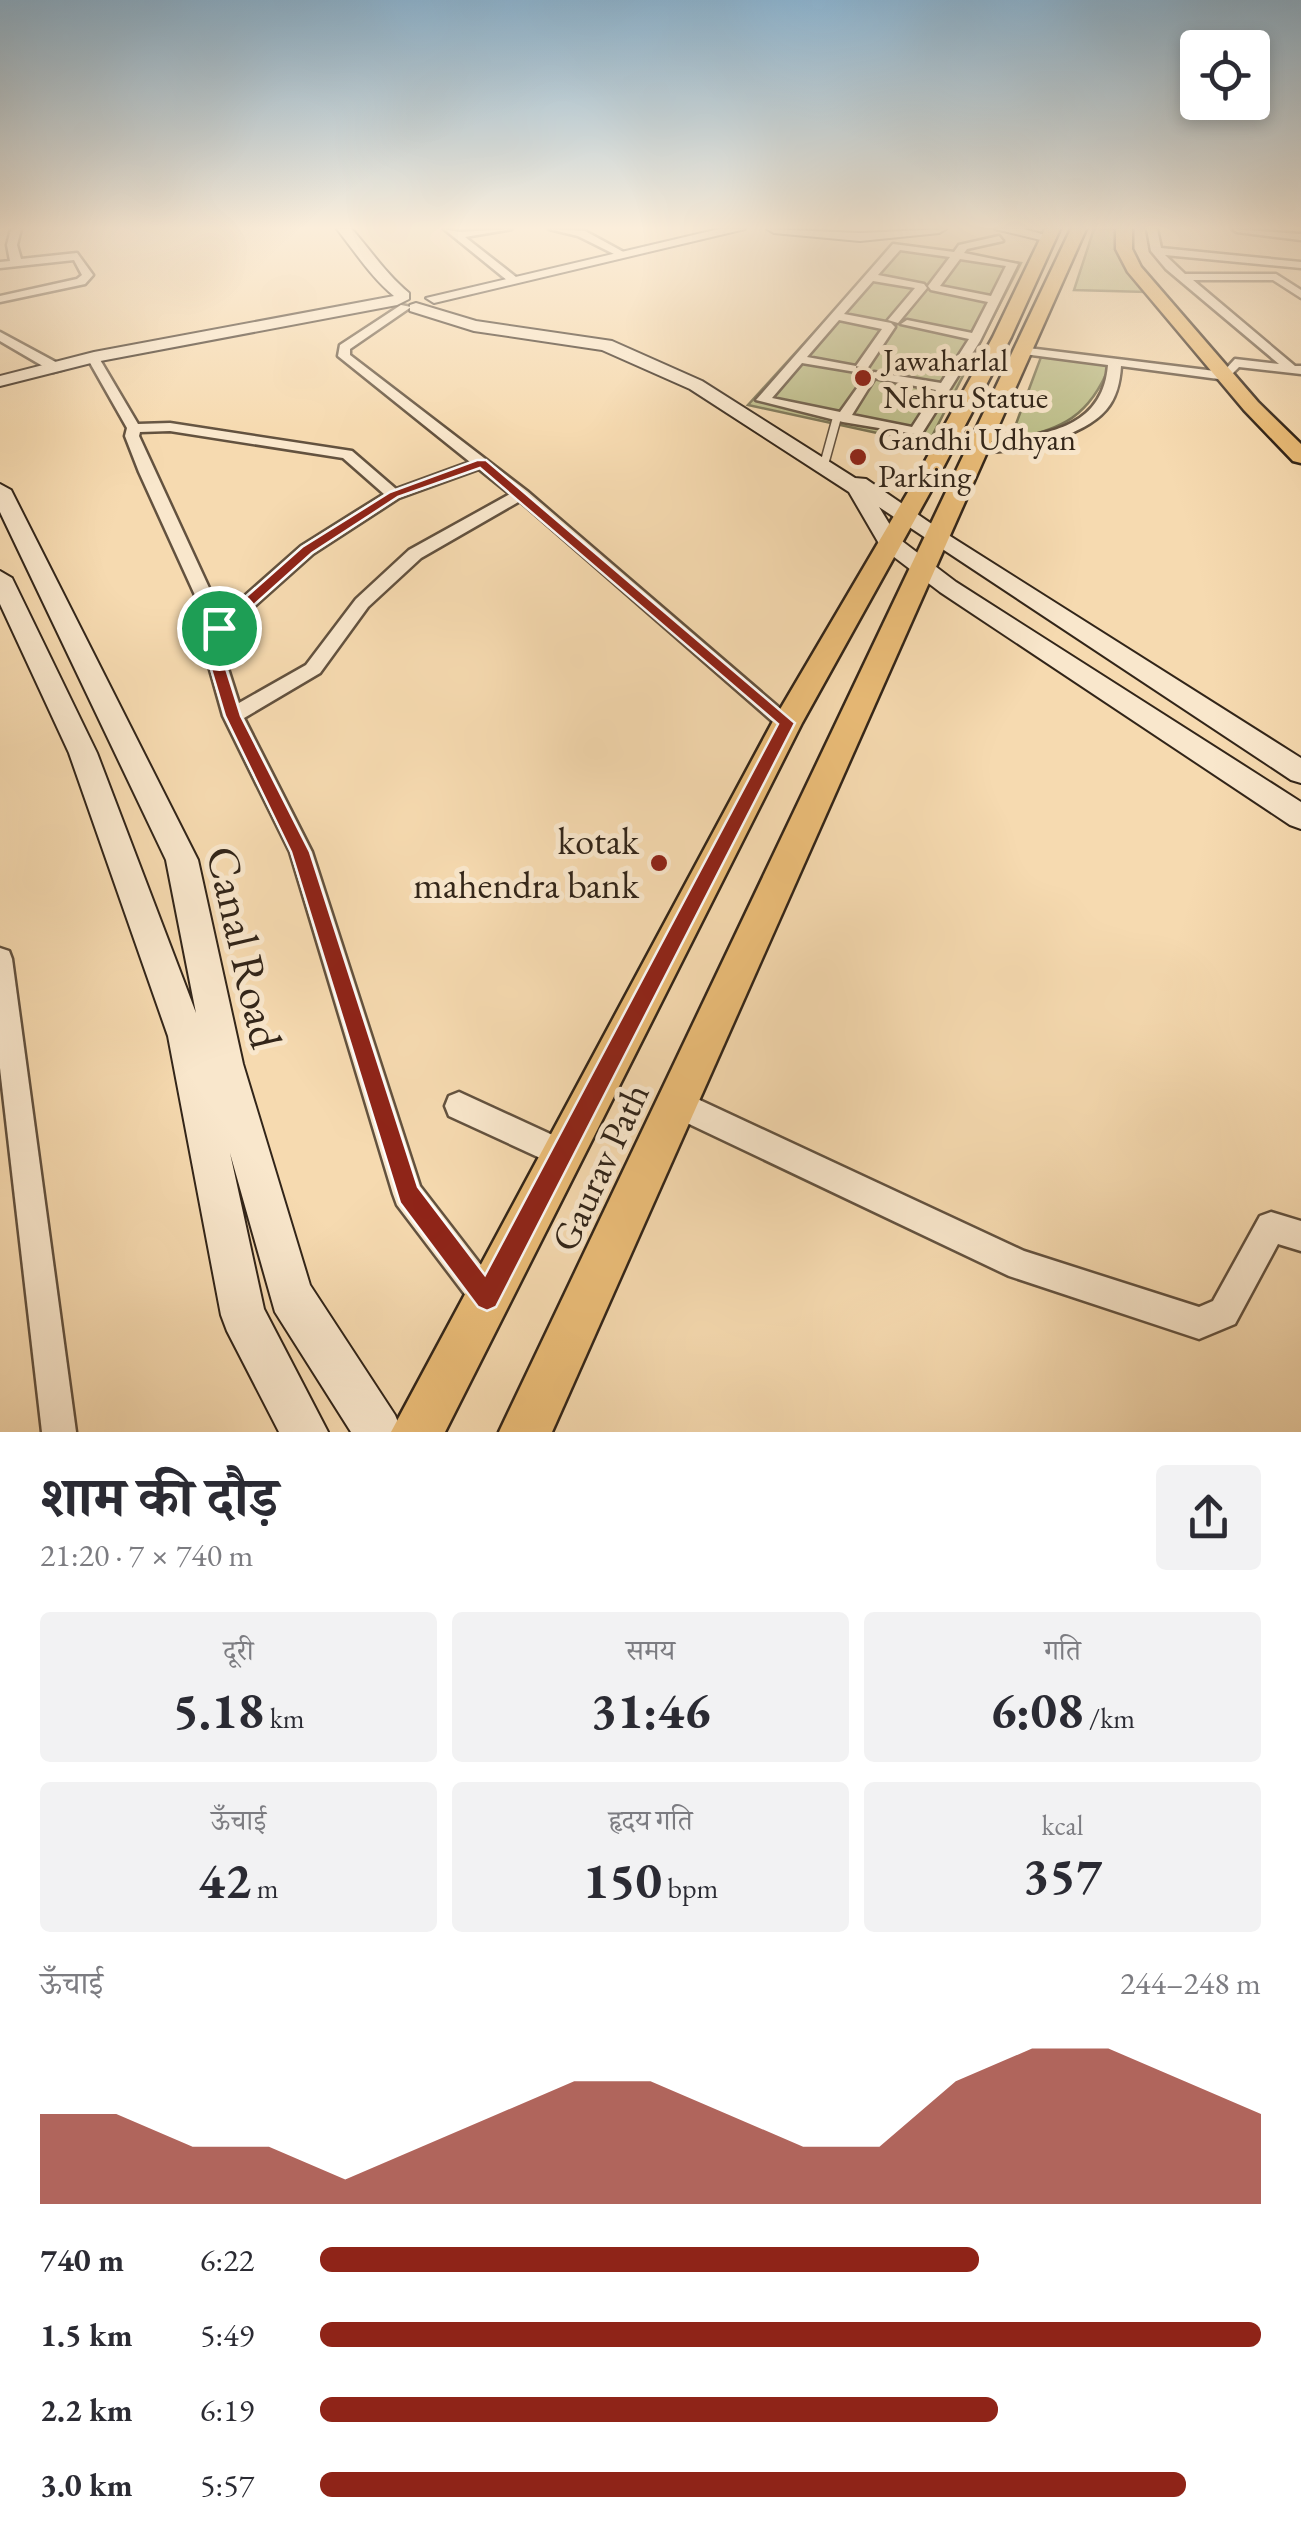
<!DOCTYPE html>
<html lang="hi">
<meta charset="utf-8">
<style>
:root{--surface:#fff;--page:#f2f2f3;--text:#2b2b33;--muted:#7c7c81;--accent:#8f2418}
body{margin:0;font-family:"EB Garamond","Noto Serif Devanagari",serif;background:var(--page);color:var(--text);height:100vh;display:flex;flex-direction:column;font-size:38px;white-space:nowrap}
*{box-sizing:border-box;margin:0}
p{font-size:32px;color:var(--muted)}
.icon{flex:none;width:55px;height:55px;fill:none;stroke:currentColor;stroke-width:2;stroke-linecap:round;stroke-linejoin:round}
.map{position:relative;height:1432px;overflow:hidden}
.side{display:flex;flex-direction:column;background:var(--surface);flex:1}
.side>*{flex:none}
.controls{position:absolute;left:1180px;top:30px;display:grid;gap:20px}
.controls a{display:grid;place-items:center;width:90px;height:90px;border-radius:10px;background:var(--surface);box-shadow:0 5px 15px #0003;font-size:50px}
.pin{position:absolute;display:grid;place-items:center;width:85px;height:85px;color:#fff;margin:-42px;border:5px solid #fff;border-radius:50%;box-shadow:0 2px 10px #0007}
.round{display:grid;place-items:center;flex:none;width:105px;height:105px;border-radius:10px;background:var(--page)}
.overview{display:flex;align-items:center;justify-content:space-between;height:170px;padding:0 40px}
h1{font-size:55px;font-weight:700;line-height:75px}
.stats{display:grid;grid-template-columns:repeat(3,1fr);gap:15px;height:170px;padding:10px 40px}
.stats div{display:grid;align-content:center;border-radius:10px;background:var(--page);text-align:center}
.stats b{font-size:50px;font-weight:700}
.stats small{font-size:28px;font-weight:400}
.stats p{font-size:28px}
.chart{height:280px;padding:20px 40px}
.chart p{display:flex;justify-content:space-between}
.chart svg{width:100%;height:180px;margin-top:10px;fill:var(--accent);opacity:.7}
ul{padding:0 40px;list-style:none;font-size:32px}
li{display:grid;grid-template-columns:160px 120px 1fr;align-items:center;height:75px}
li i{height:25px;border-radius:12px;background:var(--accent)}
.map>svg:first-child{display:block}
.green{fill:#bdbf8a;stroke:#787252;stroke-width:2.5}
.lines{fill:none;stroke-linecap:round;stroke-linejoin:round}
.lane-casing{stroke:#63523f;stroke-width:11}
.street-casing{stroke:#63523f;stroke-width:5}
.secondary-casing{stroke:#322519;stroke-width:4}
.primary-casing{stroke:#322519;stroke-width:5}
.lane{stroke:#f9e7cc;stroke-width:8}
.street{fill:#f9e7cc;fill-rule:evenodd}
.secondary{fill:#f9e7cc;fill-rule:evenodd}
.primary{fill:#ebbd78;fill-rule:evenodd}
.route{fill:#8f2418;stroke:#fff;stroke-width:2.5;fill-rule:evenodd}
.poi-dot{fill:#8f2418;stroke:#f9e7cc;stroke-width:4}
.labels{text-anchor:middle;stroke-width:10;stroke-linejoin:round;paint-order:stroke}
.far-poi-label{font-size:32px;fill:#322519;stroke:#f9e7cc;text-anchor:start}
.poi-label{font-size:38px;fill:#322519;stroke:#f9e7cc;text-anchor:end}
.street-label{font-size:38px;fill:#322519;stroke:#f9e7cc}
.near-street-label{font-size:45px;fill:#322519;stroke:#f9e7cc}
</style>
<div class="map">
<svg width="1301" height="1432" viewBox="0 0 1301 1432">
<rect width="100%" height="100%" fill="#f6dab0"/>
<filter id="stains"><feTurbulence type="fractalNoise" baseFrequency=".002" numOctaves="4"/><feColorMatrix values="0 0 0 0 .2 0 0 0 0 .09 0 0 0 0 .02 0 0 0 .5 -.17"/></filter>
<radialGradient id="worn" r=".72"><stop offset=".6" stop-color="#630" stop-opacity="0"/><stop offset="1" stop-color="#630" stop-opacity=".3"/></radialGradient>
<!-- green -->
<g class="green">
<path d="M1094 229H1116L1146 292 1074 290Z"/>
<path d="M894 244 1021 263 928 444 748 405Z"/>
<path d="M1041 357 1110 365C1090 416 1062 430 1010 440Z"/>
</g>
<g class="lines">
<defs>
<path id="lane" d="M825 461 836 421"/>
<g id="street">
<path d="M11 229H21L17 245 21 259 77 253 93 275 85 284 0 302V296L77 279 82 275 74 260 0 268V262L10 261 7 245Z"/>
<path d="M444 229 459 232 512 229 465 237 516 277V281H508Z"/>
<path d="M549 229 585 231 629 255 620 257 578 236Z"/>
<path d="M1147 229H1157L1161 248 1301 262V268L1165 255 1185 274H1276L1301 290V298L1273 280H1193L1295 366H1301V374L1239 367 1226 380 1121 366C1120 382 1117 397 1106 410 1082 438 1009 456 974 451V445C1029 434 1102 438 1108 365L1024 354 1020 353V347L1223 372 1235 359 1279 364 1166 269 1151 251Z"/>
<path d="M1232 229 1301 234V240L1237 232Z"/>
<path d="M999 236 1003 241 967 249 964 253 1018 264 980 341 921 435 843 422 756 400 893 244 954 252 959 245ZM900 250 950 257 928 286 931 290 988 302 972 333 907 320 901 324 969 339 941 383 874 372V377H865L840 412 772 398 802 363 856 372V366L807 357 839 320 882 329 856 366 867 369 895 327 891 323 844 314 873 281 915 288 888 320 898 323 927 288 924 284 878 275ZM960 259 1006 266 991 296 940 286ZM875 378 879 379 936 390 912 427 852 415Z"/>
<path d="M401 305 411 307 350 349V355L527 491 797 723 794 728H780L520 501 421 558 368 607 320 673 244 718 312 852 420 1186 498 1287 503 1298 498 1309 487 1314 476 1309 397 1205 393 1194 290 852 223 716 207 659 210 628 139 472 125 436 127 428 89 361 99 358 138 424 170 423 352 451 396 489 470 462 338 356 340 345ZM170 431 343 458 384 494 301 546 222 616 139 436 140 432ZM479 469 510 494 409 550 356 599 306 665 239 703 225 659 228 630 313 554 399 498Z"/>
<path d="M0 332 63 366 64 369 53 372 0 341Z"/>
<path d="M0 948 9 951 12 959 76 1432H42L0 1068Z"/>
<path d="M676 1089 1024 1251 1199 1307 1213 1301 1260 1216 1271 1212 1301 1221V1251L1278 1244 1235 1324 1199 1339 1009 1276 666 1113 662 1103 666 1093Z"/>
<path d="M459 1092 572 1144 576 1154 572 1164 562 1168 449 1116 445 1106 449 1096Z"/>
</g>
<g id="secondary">
<path d="M337 229H352C371 251 387 275 409 293V299L397 305 95 362 0 386V376L94 352 394 296C372 278 355 252 337 229Z"/>
<path d="M719 229H745L434 303 426 298Z"/>
<path d="M767 229 860 233 946 229 939 233 860 241 774 233Z"/>
<path d="M995 229H1024L1056 238 1049 242Z"/>
<path d="M416 303 476 321 612 341 702 381 855 478 866 479 942 531 1301 758V783L1291 780 879 507 898 538 956 582 1301 802V829L1290 825 940 592 881 547 849 492 690 389 602 350 474 331 410 311V305Z"/>
<path d="M0 484 11 490 198 860 243 1064 310 1285 395 1415 402 1432H351L275 1312 230 1153 264 1309 328 1432H279L227 1331 221 1315 168 1036 69 753 0 604V571L12 578 97 753 196 1013 166 860 0 512Z"/>
</g>
<g id="primary">
<path d="M1045 229H1060L1011 337 933 487 802 723 445 1432H391L772 723 911 487 993 337Z"/>
<path d="M1071 229H1086L552 1432H499Z"/>
<path d="M1116 229H1132V249L1141 267 1258 402 1301 444V463L1293 461 1244 410 1128 272 1116 249Z"/>
</g>
</defs>
<!-- lane casing -->
<use href="#lane" class="lane-casing"/>
<!-- street casing -->
<use href="#street" class="street-casing"/>
<!-- secondary casing -->
<use href="#secondary" class="secondary-casing"/>
<!-- primary casing -->
<use href="#primary" class="primary-casing"/>
<!-- lane -->
<use href="#lane" class="lane"/>
<!-- street -->
<use href="#street" class="street"/>
<!-- secondary -->
<use href="#secondary" class="secondary"/>
<!-- primary -->
<use href="#primary" class="primary"/>
</g>
<!-- sky -->
<linearGradient id="sky" x2="0" y2="1"><stop stop-color="#8cb6d4"/><stop offset="0.53" stop-color="#fbeedb"/><stop offset="1" stop-color="#fbeedb" stop-opacity="0"/></linearGradient>
<rect width="1301" height="430" fill="url(#sky)"/>
<!-- route -->
<path class="route" d="M477 460H486L795 723 496 1307 487 1311 478 1307 400 1203 291 852 225 716 208 659 214 625 302 547 390 492ZM480 468 778 724 485 1275 418 1187 310 852 241 716 223 659 226 630 312 553 398 497Z"/>
<!-- markers -->
<g class="poi-dot">
<circle cx="863" cy="378" r="10"/>
<circle cx="858" cy="457" r="10"/>
<circle cx="659" cy="863" r="10"/>
</g>
<g class="labels">
<!-- far-poi labels -->
<g class="far-poi-label">
<text x="883" y="371">Jawaharlal<tspan x="883" dy="37">Nehru Statue</tspan></text>
<text x="878" y="450">Gandhi Udhyan<tspan x="878" dy="37">Parking</tspan></text>
</g>
<!-- poi labels -->
<g class="poi-label">
<text x="639" y="854">kotak<tspan x="639" dy="44">mahendra bank</tspan></text>
</g>
<!-- street labels -->
<g class="street-label">
<text transform="translate(600 1167) rotate(-65)" y="13">Gaurav Path</text>
</g>
<!-- near-street labels -->
<g class="near-street-label">
<text transform="translate(245 947) rotate(77)" y="16">Canal Road</text>
</g>
</g>
<rect width="100%" height="100%" filter="url(#stains)"/>
<rect width="100%" height="100%" fill="url(#worn)"/>
</svg>
<div class="controls">
<a><svg class="icon" aria-label="locate" viewBox="0 0 24 24"><circle cx="12" cy="12" r="6"/><path d="M12 2v4M12 18v4M2 12h4M18 12h4"/></svg></a>
</div>
<div class="pin" style="left:219px;top:628px;background:#1e9e55"><svg class="icon" aria-label="arrive" viewBox="0 0 24 24"><path d="M6 21V4h12l-3 4 3 4H6"/></svg></div>
</div>
<section class="side">
<div class="overview"><div><h1>शाम की दौड़</h1><p>21:20 · 7 × 740 m</p></div><a class="round"><svg class="icon" aria-label="share" viewBox="0 0 24 24"><path d="M12 15V3M7 8l5-5 5 5M5 13v7h14v-7"/></svg></a></div>
<div class="stats">
<div><p>दूरी</p><b>5.18<small> km</small></b></div>
<div><p>समय</p><b>31:46</b></div>
<div><p>गति</p><b>6:08<small> /km</small></b></div>
</div>
<div class="stats">
<div><p>ऊँचाई</p><b>42<small> m</small></b></div>
<div><p>हृदय गति</p><b>150<small> bpm</small></b></div>
<div><p>kcal</p><b>357</b></div>
</div>
<div class="chart"><p><span>ऊँचाई</span>244–248 m</p>
<svg viewBox="0 0 160 44" preserveAspectRatio="none"><path d="M0 44V22L10 22L20 30L30 30L40 38L50 30L60 22L70 14L80 14L90 22L100 30L110 30L120 14L130 6L140 6L150 14L160 22V44z"/></svg>
</div>
<ul>
<li><b>740 m</b>6:22<i style="width:70%"></i></li>
<li><b>1.5 km</b>5:49<i style="width:100%"></i></li>
<li><b>2.2 km</b>6:19<i style="width:72%"></i></li>
<li><b>3.0 km</b>5:57<i style="width:92%"></i></li>
</ul>
</section>
